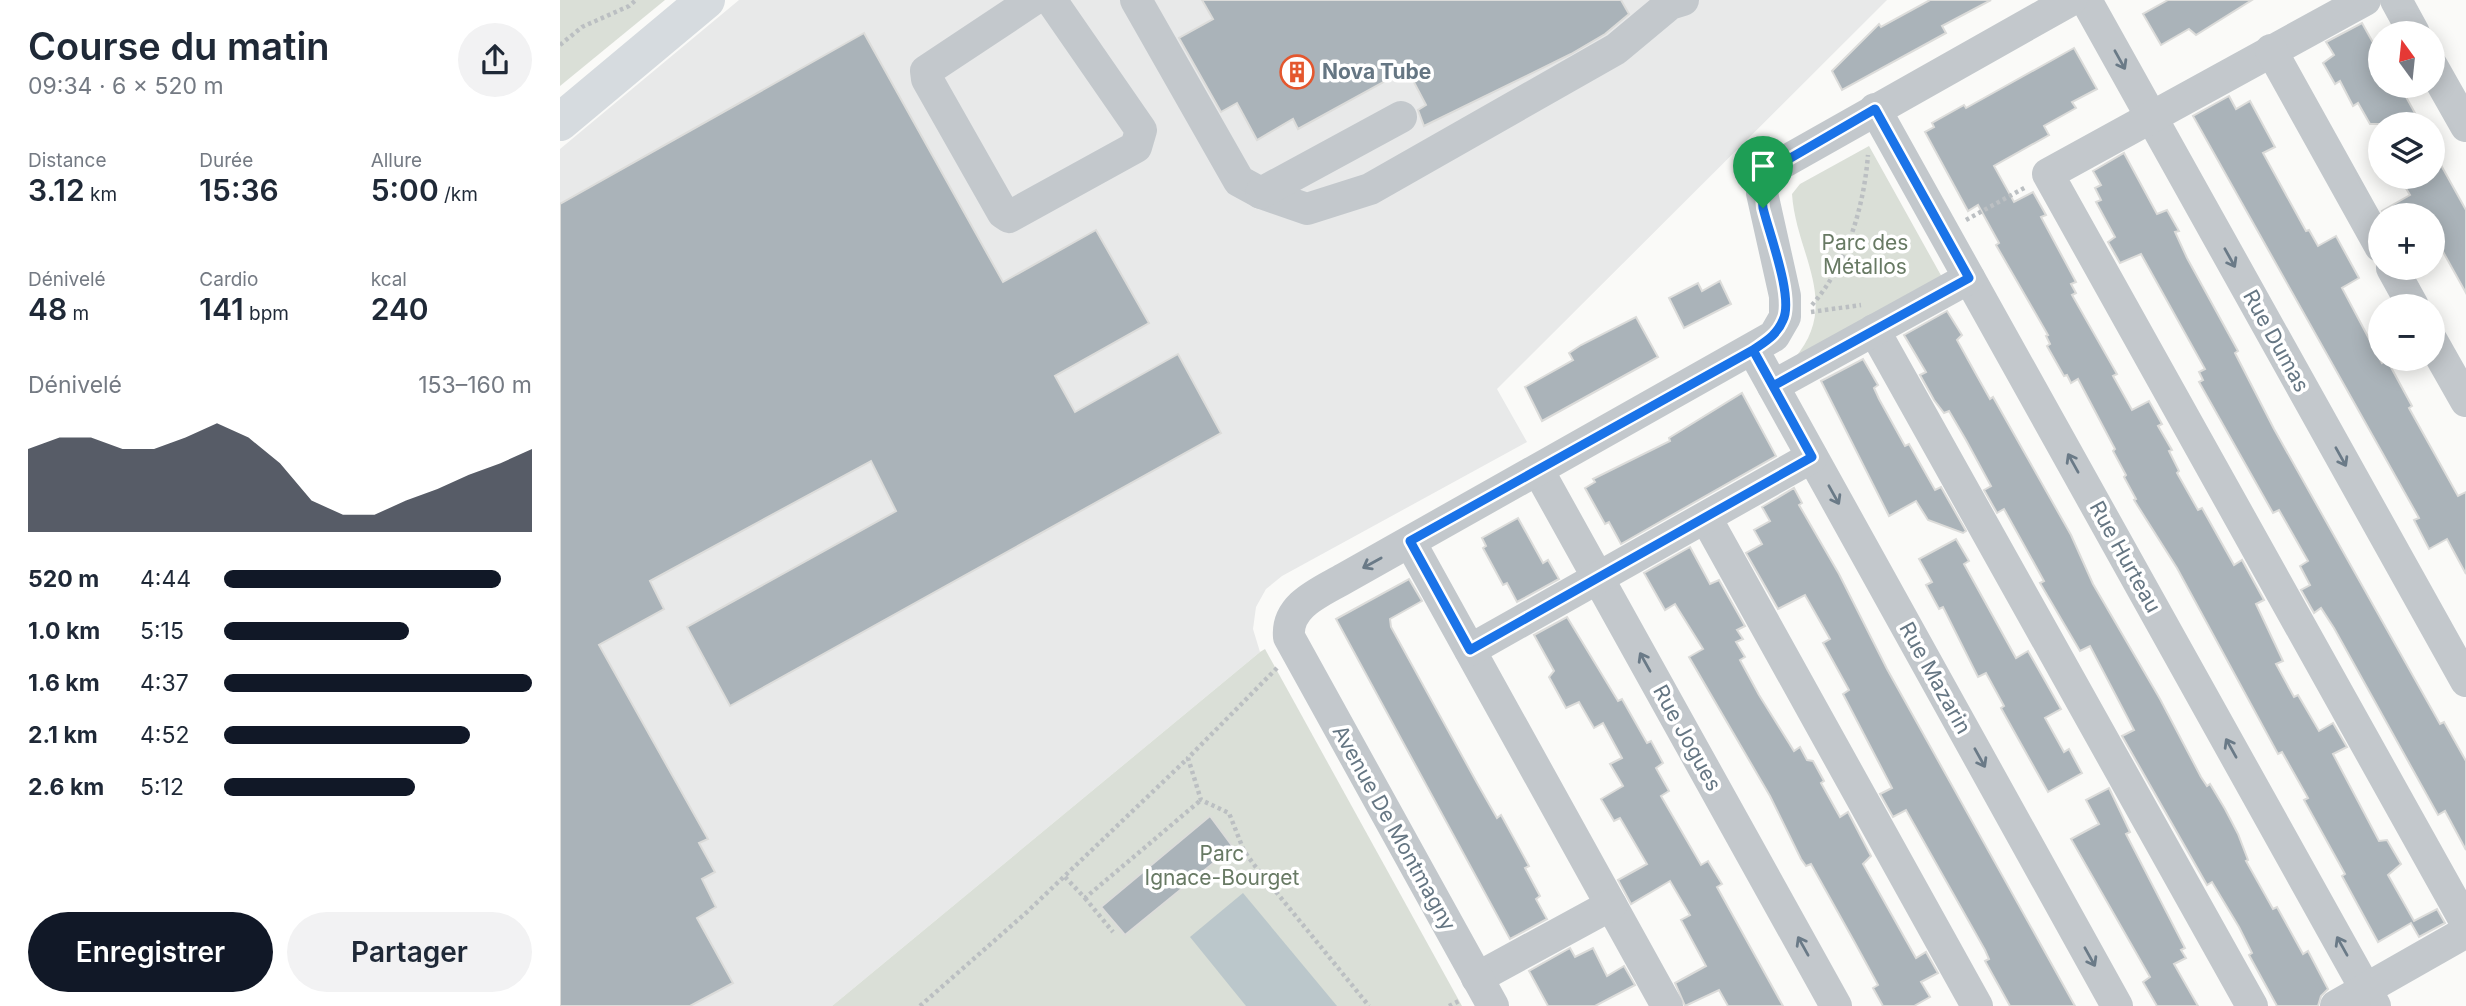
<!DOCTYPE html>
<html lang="fr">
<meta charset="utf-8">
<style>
:root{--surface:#fff;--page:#f2f2f3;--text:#1f2937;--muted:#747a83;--accent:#111827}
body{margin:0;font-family:Inter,sans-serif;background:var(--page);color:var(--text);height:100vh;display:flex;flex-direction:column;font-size:26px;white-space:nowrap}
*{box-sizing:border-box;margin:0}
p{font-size:23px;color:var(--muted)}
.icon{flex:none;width:38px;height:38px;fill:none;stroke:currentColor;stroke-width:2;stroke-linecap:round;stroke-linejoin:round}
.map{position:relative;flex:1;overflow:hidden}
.panel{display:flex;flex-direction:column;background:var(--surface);width:560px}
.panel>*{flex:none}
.needle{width:46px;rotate:345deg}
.tools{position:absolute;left:1808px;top:21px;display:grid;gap:14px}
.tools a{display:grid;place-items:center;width:77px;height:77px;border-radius:50%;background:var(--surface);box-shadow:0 4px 18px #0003;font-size:35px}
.pin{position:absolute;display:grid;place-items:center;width:60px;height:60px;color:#fff;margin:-72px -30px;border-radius:50% 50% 50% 0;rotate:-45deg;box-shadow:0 0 7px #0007}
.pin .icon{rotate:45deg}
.round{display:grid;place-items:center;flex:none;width:74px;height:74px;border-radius:37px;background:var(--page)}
.overview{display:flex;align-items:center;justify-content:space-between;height:119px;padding:0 28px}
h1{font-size:38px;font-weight:600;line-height:52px}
.figures{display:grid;grid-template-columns:repeat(3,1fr);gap:10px;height:119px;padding:7px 28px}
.figures div{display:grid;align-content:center}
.figures b{font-size:30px;font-weight:600}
.figures small{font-size:19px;font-weight:400}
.figures p{font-size:19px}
.chart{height:196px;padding:14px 28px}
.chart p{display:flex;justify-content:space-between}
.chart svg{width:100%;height:126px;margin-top:7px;fill:var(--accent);opacity:.7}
.primary-button{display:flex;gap:14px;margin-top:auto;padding:14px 28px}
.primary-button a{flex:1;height:80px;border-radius:42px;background:var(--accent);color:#fff;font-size:28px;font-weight:600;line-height:80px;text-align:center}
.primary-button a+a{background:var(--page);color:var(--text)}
ul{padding:0 28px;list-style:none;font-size:23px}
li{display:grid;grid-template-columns:112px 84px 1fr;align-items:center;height:52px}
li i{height:18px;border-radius:9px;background:var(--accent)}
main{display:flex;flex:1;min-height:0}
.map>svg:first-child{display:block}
.built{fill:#e8e9e9}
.green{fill:#dadfd7}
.water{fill:#bbc7cb}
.building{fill:#aab3b9;stroke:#dcdcda;stroke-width:2}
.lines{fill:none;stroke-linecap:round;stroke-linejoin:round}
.path{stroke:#bbbfc2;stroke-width:4.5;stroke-dasharray:3.5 3.5;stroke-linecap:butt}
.minor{stroke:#c3c8cc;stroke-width:32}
.major{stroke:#d6dbdf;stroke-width:38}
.oneway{stroke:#6a7a87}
.route-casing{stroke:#fff;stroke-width:14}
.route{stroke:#1a73e8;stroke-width:9}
.labels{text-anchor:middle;stroke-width:7;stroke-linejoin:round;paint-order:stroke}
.poi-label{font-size:21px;font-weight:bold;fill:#657683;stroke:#fff;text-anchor:start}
.park-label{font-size:21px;fill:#687a64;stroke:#fff}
.street-label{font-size:21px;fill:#657683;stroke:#fff}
</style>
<main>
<section class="panel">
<div class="overview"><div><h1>Course du matin</h1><p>09:34 · 6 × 520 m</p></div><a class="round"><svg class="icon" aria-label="share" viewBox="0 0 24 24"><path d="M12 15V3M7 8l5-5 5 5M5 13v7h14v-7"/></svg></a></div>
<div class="figures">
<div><p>Distance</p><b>3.12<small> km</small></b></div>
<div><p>Durée</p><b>15:36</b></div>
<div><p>Allure</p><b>5:00<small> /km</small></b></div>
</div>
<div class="figures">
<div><p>Dénivelé</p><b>48<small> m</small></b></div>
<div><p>Cardio</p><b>141<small> bpm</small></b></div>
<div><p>kcal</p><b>240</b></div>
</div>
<div class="chart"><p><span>Dénivelé</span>153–160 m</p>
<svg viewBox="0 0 160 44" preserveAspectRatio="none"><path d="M0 44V15L10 11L20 11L30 15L40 15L50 11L60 6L70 11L80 20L90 33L100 38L110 38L120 33L130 29L140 24L150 20L160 15V44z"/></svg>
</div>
<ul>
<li><b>520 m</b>4:44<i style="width:90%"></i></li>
<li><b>1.0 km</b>5:15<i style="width:60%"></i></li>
<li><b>1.6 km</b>4:37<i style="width:100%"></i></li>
<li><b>2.1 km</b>4:52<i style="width:80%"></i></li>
<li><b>2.6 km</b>5:12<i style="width:62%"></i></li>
</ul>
<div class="primary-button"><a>Enregistrer</a><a>Partager</a></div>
</section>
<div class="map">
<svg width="1906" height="1006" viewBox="0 0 1906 1006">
<rect width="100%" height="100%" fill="#fafaf8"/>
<!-- built -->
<path class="built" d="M179 0H1327L937 389 967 442 722 576 706 589 696 607 693 629 700 652 272 1006H0V149Z"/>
<!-- green -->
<g class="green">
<path d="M0 0H105L0 86Z"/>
<path d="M1309 146 1383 279 1234 359C1282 303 1236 255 1232 194L1240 184Z"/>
<path d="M705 649 902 1006H272L700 652Z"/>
</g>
<!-- water -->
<path class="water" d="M683 893 777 1006H686L630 937Z"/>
<!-- building -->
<g class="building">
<path d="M642 0H1061L1069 14 1045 34 1011 54 864 126 858 110 866 105 847 69 738 129 733 119 697 140 677 103 661 112 619 38 653 19Z"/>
<path d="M1370 0H1431L1382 26 1386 33 1282 90 1272 71 1319 24 1321 27Z"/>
<path d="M1608 0H1692L1636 35 1629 29 1601 45 1583 14Z"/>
<path d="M1802 23 1820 55V86H1840L1861 124H1810L1798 103 1793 106 1780 81 1775 84 1763 63 1774 55 1766 42Z"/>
<path d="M304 33 443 282 536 230 589 323 495 376 515 412 618 354 661 433 170 706 127 627 336 511 311 461 90 581 104 609 39 645 148 839 139 843 155 872 142 879 156 907 137 918 173 983 130 1006H0V204Z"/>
<path d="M1514 48 1537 89 1512 102 1516 108 1484 126 1489 135 1434 166 1454 202 1473 192 1486 215 1481 217 1516 282 1511 284 1516 293 1512 295 1557 374 1553 376 1572 410 1589 401 1602 424 1598 426 1612 450 1609 451 1619 471 1617 473 1638 510 1642 508 1674 565 1682 560 1704 600 1696 604 1723 661 1716 664 1734 697 1738 695 1759 731 1773 723 1787 747 1773 754 1819 841 1827 840 1841 864 1828 875 1854 921 1877 909 1885 923 1859 937 1851 923 1818 942 1782 876 1785 874 1744 800 1748 798 1722 752 1718 754 1617 568 1574 500 1576 499 1564 477 1566 475 1553 451 1555 449 1518 379 1511 383 1507 375 1504 376 1487 346 1490 344 1486 336 1488 335 1436 245 1439 243 1418 205 1408 211 1365 132 1374 127 1372 123 1404 105 1406 108Z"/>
<path d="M1669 96 1676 109 1690 101 1715 147 1703 153 1746 231 1749 230 1758 246 1776 236 1799 278 1782 288 1822 363 1827 360 1852 406 1849 408 1898 496 1906 492V574L1887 539 1869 549 1854 520 1859 518 1633 116Z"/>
<path d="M1872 149 1906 210V293L1872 232V215H1824L1822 211 1850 195 1839 177H1872Z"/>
<path d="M1564 153 1597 214 1607 210 1619 231 1615 232 1627 258 1678 351 1675 353 1714 429 1880 724 1884 722 1906 761V850L1885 811 1878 815 1774 628 1761 608 1754 613 1741 590 1750 585 1740 566 1748 561 1719 510 1713 513 1639 382 1643 380 1639 372 1645 369 1581 254 1560 263 1548 242 1555 237 1536 202 1541 200 1535 188 1541 185 1533 171Z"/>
<path d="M1160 281 1171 304 1124 328 1109 298 1138 283 1142 291Z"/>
<path d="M1387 311 1402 335 1397 340 1417 376 1430 399 1433 397 1511 535 1533 584 1600 699 1641 777 1647 786 1650 784 1665 809 1678 834 1688 860 1686 861 1713 909 1717 907 1743 954 1748 951 1768 989 1761 996 1758 1006H1717L1689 955 1692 953 1679 927 1652 882 1647 885 1562 736 1574 730 1530 646 1520 651 1480 583 1484 581 1444 509 1437 513 1424 490 1431 486 1406 440 1389 411 1384 413 1374 400 1360 375 1366 372 1344 335Z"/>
<path d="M1076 317 1098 357 982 421 965 387 1013 360 1009 353 1021 345Z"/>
<path d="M1303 359 1318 385 1314 388 1319 399 1345 446 1349 444 1375 490 1381 487 1406 531 1403 533 1368 520 1356 501 1329 516 1261 381Z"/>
<path d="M1182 393 1216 456 1061 544 1049 522 1045 524 1025 488 1035 482 1033 479 1110 441 1109 438Z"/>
<path d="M1234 488 1242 503 1239 505 1279 574 1327 669 1515 1006H1450L1425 961 1429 959 1425 950 1346 810 1333 817 1320 794 1332 788 1283 694 1289 690 1263 643 1270 639 1245 595 1218 609 1186 553 1202 544 1194 530 1210 521 1202 507Z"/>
<path d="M958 518 983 563 988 560 999 579 957 602 947 583 943 585 923 548 926 546 922 538Z"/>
<path d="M1396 539 1409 561 1404 564 1456 658 1468 651 1501 709 1485 718 1504 752 1509 749 1522 773 1488 792 1441 708 1444 706 1426 673 1418 677 1383 607 1379 609 1366 585 1372 582 1359 559Z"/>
<path d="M1130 547 1150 584 1159 580 1185 626 1177 630 1183 639 1176 642 1185 657 1180 660 1199 695 1234 751 1240 747 1247 760 1253 761 1264 781 1261 783 1280 817 1288 812 1311 856 1303 864 1356 958 1366 952 1378 973 1361 982 1370 997 1354 1006H1323L1313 988 1318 985 1294 941 1251 864 1246 866 1241 859 1210 796 1129 657 1143 649 1115 604 1105 610 1084 573Z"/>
<path d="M849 579 862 601 830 619 831 627 917 783 937 818 941 815 969 866 965 868 980 896 976 899 987 919 950 939 776 619Z"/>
<path d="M1007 617 1058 701 1062 699 1087 743 1091 741 1103 763 1096 768 1109 791 1101 796 1141 865 1148 861 1162 884 1157 887 1223 1006H1168L1159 990 1125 1006 1115 983 1146 966 1121 920 1130 915 1110 881 1071 904 1058 880 1087 864 1060 818 1054 821 1041 799 1063 786 1050 764 1062 758 1043 723 1034 728 1019 702 1006 708 989 677 994 671 974 635Z"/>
<path d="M1549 788 1570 832 1566 834 1625 948 1621 950 1626 958 1614 964 1638 1006H1597L1583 982 1590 977 1511 839 1539 824 1526 800Z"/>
<path d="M650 816 673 847 565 935 541 907Z"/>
<path d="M1010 948 1015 957 1033 948 1047 976 1064 966 1075 985 1035 1006H988L969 971Z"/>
</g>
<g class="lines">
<!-- path -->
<g class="path">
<path d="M0 45 22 27 69 6 76 0"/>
<path d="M1406 220 1466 187"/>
<path d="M1252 305C1287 265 1304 206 1308 155"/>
<path d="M1251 312 1301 305"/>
<path d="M717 668 628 758 641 800 669 813 684 851 695 866 809 1006"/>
<path d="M505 877 525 898 641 800"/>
<path d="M525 898 553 932"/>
<path d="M360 1006 467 912 628 758"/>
<path d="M889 1006 901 1000"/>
</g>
<!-- minor -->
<g class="minor">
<path d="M473 0 366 71 367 79 443 213 449 217 576 147 581 130 491 0"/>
<path d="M576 0 679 181 701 193 747 209 810 189 1056 49 1110 4 1123 0"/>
<path d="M1526 0 1906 681"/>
<path d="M1805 0 1488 174 1906 923"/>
<path d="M1836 0 1854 33"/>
<path d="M1711 50 1820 246"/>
<path d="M1872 66 1906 126"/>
<path d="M1315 109 1815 1006"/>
<path d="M701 193 841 117"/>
<path d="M1832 268 1853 306"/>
<path d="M1314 330 1692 1006"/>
<path d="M1872 341 1906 401"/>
<path d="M1193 350 1557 1006"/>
<path d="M1213 386 1409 278"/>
<path d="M978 470 1276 1006"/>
<path d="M1146 518 1417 1006"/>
<path d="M850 542 1107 1006"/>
<path d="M910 650 1252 457"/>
<path d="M917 978 1051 905"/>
<path d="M933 1006 729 637C726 605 761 592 785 578L1214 336 1225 317V296L1202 193 1205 179 1215 167 1511 0"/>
<path d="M1776 1006 1906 932"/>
</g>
<!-- major -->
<path class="major" d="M0 122 146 0"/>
</g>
<!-- one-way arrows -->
<defs><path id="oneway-shaft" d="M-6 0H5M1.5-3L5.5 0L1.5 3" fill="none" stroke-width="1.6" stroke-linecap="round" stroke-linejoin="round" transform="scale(1.75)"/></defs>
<g class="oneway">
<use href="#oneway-shaft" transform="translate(1560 60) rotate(61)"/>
<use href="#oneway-shaft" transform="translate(1670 258) rotate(61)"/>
<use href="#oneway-shaft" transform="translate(1781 457) rotate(61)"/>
<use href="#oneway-shaft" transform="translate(1513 463) rotate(-119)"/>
<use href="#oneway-shaft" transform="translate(1274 495) rotate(61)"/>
<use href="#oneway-shaft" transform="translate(812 563) rotate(151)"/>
<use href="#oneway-shaft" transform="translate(1085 662) rotate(-119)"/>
<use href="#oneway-shaft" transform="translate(1671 748) rotate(-119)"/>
<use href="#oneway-shaft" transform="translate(1420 758) rotate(61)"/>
<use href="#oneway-shaft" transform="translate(1243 946) rotate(-119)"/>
<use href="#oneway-shaft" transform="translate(1782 946) rotate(-119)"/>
<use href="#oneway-shaft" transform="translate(1530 957) rotate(61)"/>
</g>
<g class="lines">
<defs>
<path id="route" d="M1203 208C1209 233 1234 298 1223 320 1217 335 1206 341 1193 350L1252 457 910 650 850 541 1193 350 1213 386 1409 278 1315 109 1215 167C1204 180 1201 190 1203 208"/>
</defs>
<!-- route casing -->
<use href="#route" class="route-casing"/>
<!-- route -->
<use href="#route" class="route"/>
</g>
<!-- icons -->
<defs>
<symbol id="building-ring" viewBox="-11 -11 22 22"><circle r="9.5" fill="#fff" stroke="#e4572e" stroke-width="1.5"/><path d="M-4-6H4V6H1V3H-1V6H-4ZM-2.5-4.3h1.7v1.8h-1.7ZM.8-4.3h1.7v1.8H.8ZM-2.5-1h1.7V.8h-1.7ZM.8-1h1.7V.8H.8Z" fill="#e4572e"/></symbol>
</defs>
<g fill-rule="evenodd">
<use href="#building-ring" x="718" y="53" width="38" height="38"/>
</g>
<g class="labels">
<!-- poi labels -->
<g class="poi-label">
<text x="762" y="79">Nova Tube</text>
</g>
<!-- park labels -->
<g class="park-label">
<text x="1305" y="250">Parc des<tspan x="1305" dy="24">Métallos</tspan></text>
<text x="662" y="861">Parc<tspan x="662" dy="24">Ignace-Bourget</tspan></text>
</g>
<!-- street labels -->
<g class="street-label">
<text transform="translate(1716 341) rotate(61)" y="7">Rue Dumas</text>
<text transform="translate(1565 557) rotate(61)" y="7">Rue Hurteau</text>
<text transform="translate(1375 678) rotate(61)" y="7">Rue Mazarin</text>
<text transform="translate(1127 738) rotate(61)" y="7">Rue Jogues</text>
<text transform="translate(834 828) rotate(61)" y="7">Avenue De Montmagny</text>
</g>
</g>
</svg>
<div class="tools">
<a><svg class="needle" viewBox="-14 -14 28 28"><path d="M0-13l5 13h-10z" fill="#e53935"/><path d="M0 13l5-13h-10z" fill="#747a83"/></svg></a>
<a><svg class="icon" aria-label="layers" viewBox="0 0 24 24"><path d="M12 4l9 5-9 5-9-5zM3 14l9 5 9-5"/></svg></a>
<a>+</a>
<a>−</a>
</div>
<div class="pin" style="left:1203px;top:208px;background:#1e9e55"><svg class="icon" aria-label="arrive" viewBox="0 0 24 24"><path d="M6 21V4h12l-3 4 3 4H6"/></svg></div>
</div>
</main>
